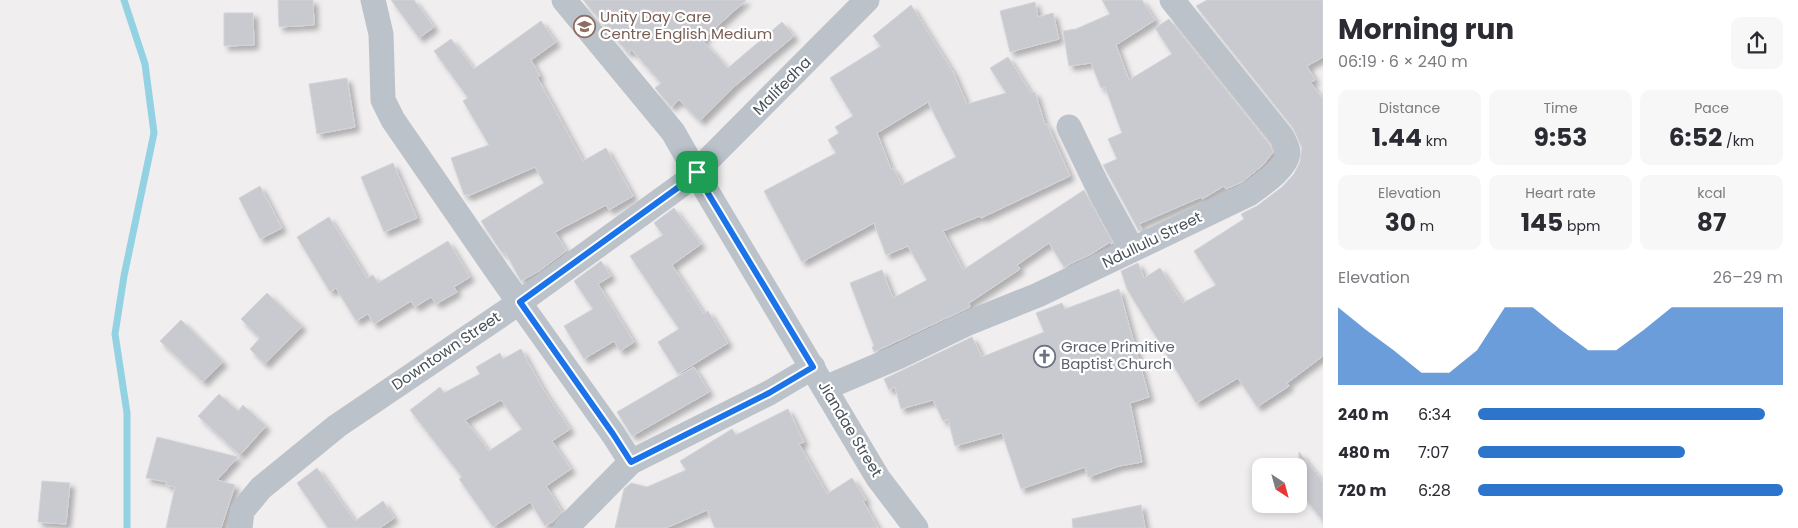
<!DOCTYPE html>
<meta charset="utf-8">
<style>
:root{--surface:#fff;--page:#f7f7f7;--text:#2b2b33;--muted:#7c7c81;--accent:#2d74cc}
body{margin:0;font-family:Poppins,sans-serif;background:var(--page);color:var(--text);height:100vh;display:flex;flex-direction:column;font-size:19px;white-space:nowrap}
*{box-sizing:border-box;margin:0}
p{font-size:16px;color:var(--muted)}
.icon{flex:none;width:28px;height:28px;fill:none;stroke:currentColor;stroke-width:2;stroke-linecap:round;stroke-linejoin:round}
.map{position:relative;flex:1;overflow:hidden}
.side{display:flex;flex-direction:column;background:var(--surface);width:475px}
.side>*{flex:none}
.needle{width:32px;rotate:144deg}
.tools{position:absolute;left:1252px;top:458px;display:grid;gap:10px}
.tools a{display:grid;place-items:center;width:55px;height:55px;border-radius:10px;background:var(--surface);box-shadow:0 2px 8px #0003;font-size:25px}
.pin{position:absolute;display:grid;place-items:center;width:42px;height:42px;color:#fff;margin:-21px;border-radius:10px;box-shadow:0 2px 8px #0006}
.round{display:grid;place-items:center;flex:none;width:52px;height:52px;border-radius:10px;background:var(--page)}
.headline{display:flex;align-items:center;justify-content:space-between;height:85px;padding:0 15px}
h1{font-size:28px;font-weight:700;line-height:38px}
.metrics{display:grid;grid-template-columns:repeat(3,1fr);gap:8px;height:85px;padding:5px 15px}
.metrics div{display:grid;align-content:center;border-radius:10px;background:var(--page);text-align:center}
.metrics b{font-size:25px;font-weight:700}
.metrics small{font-size:14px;font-weight:400}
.metrics p{font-size:14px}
.chart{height:140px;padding:10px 15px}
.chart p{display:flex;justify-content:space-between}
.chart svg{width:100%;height:90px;margin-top:5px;fill:var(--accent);opacity:.7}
ul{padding:0 15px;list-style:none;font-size:16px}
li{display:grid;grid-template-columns:80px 60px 1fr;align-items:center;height:38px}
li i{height:12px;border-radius:6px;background:var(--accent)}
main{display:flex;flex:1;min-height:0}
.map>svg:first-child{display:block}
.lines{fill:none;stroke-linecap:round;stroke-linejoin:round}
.stream{stroke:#93d2e2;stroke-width:7}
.building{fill:#c9cad0;stroke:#d3d4d9;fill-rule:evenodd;filter:url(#shadow)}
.street{stroke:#bbc2c9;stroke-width:25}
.route-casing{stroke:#fff;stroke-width:10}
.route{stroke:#1a73e8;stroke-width:6}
.labels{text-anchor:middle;stroke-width:4.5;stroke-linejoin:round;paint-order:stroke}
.education-label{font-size:15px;fill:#785e54;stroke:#fff;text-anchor:start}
.street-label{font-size:15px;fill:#485159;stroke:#fff}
.worship-label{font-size:15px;fill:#5b616d;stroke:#fff;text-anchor:start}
</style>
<main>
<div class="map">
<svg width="1323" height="528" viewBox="0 0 1323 528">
<defs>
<filter id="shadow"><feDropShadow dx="4.5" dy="4.5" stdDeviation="2.5" flood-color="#0004"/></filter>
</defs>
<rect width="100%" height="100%" fill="#f0eeee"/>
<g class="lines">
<!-- stream -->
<path class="stream" d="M124 0 145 64 154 133 124 276 115 334 127 413V528"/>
</g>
<!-- building -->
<g class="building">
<path d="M278 0H313L314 25 279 27Z"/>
<path d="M391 0H414L434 27 419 38Z"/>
<path d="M583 0H746L702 40 728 68 782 22 794 36 736 85 700 121 679 100 671 107 655 88 661 83 632 50 628 53Z"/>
<path d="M1102 0H1142L1155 20 1116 45 1129 80 1172 54 1155 28 1169 19 1270 145 1273 152 1263 165 1242 182 1226 189 1224 186 1202 199 1201 197 1139 224 1142 229 1139 231 1103 165 1117 159 1108 139 1122 133 1105 87 1101 88 1091 63 1069 66 1063 31 1076 29 1110 14Z"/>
<path d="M1207 0H1323V57L1307 66 1315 80 1310 82 1323 99V356L1287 383 1289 386 1257 407 1238 378 1196 403 1127 289 1121 271 1138 263 1144 278 1160 268 1183 303 1216 285 1194 251 1244 219 1241 214 1257 206 1282 187 1294 174 1300 162 1302 148 1293 128 1196 6Z"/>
<path d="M1035 2 1038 17 1053 13 1059 39 1010 52 1000 11Z"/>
<path d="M911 5 953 72 967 104 1006 93 990 68 1008 57 1031 93 1035 92 1045 125 1047 124 1070 176 981 218 980 216 943 231 963 270 1084 190 1113 243 1111 244 1110 242 1093 253 1064 267 1049 243 1017 265 1020 269 969 303 970 307 874 352 872 347 874 346 850 283 882 270 893 298 927 280 908 246 886 255 874 223 802 262 764 191 836 153 828 140 839 133 835 127 853 116 830 78 881 46 873 36ZM928 102 956 157 902 185 893 168 891 169 877 133Z"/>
<path d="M224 13H253L254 45 224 46Z"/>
<path d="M541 21 556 42 531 60 540 76 537 77 583 161 606 148 633 196 609 210 606 205 555 232 566 251 539 271 521 281 505 252 502 253 481 221 544 183 535 167 468 196 467 194 464 195 451 158 489 145 463 101 468 98 434 51 451 39 474 69Z"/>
<path d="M347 78 355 127 317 134 309 84Z"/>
<path d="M393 163 417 218 384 232 361 177Z"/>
<path d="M260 186 282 228 260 239 239 198Z"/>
<path d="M674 208 701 244 672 265 704 314 708 311 728 343 678 374 658 342 679 329 630 256 663 235 654 223Z"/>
<path d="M329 217 367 278 373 275 378 283 448 241 470 277 454 287 457 292 436 304 431 297 415 307 411 301 374 324 368 314 356 321 336 288 330 292 297 237Z"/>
<path d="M601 261 611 276 598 284 634 342 620 351 614 341 584 359 564 326 593 309 574 281Z"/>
<path d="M1119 289 1149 397 1130 403 1142 462 1119 466 1088 477 1085 467 1021 489 1002 433 955 446 948 419 943 421 933 400 901 409 895 387 889 390 884 379 972 337 982 357 1044 332 1036 313 1062 303 1065 309Z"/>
<path d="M267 293 302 326 265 364 250 349 260 338 241 319Z"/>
<path d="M181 320 223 362 203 382 160 341Z"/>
<path d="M521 349 543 389 570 429 552 441 571 469 546 486 562 512 554 521 545 526 530 502 493 527 459 479 462 477 410 410 440 387 444 393 480 374 476 367 500 353 503 359ZM501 400 522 429 489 451 465 420Z"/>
<path d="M694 367 709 392 632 436 617 412Z"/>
<path d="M219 394 238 411 243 405 266 426 240 455 198 416Z"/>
<path d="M788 409 804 442 799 444 827 494 852 478 866 500 863 501 878 528H715L707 510 666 528H615L624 489 631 483 647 487 686 470 680 461 732 429 736 435Z"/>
<path d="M157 437 238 457 217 480 235 485 221 528H166L175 487 166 485 167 482 146 478Z"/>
<path d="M1299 452 1323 482V521L1299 491Z"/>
<path d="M317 468 355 521 383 501 394 518 380 528H328L297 483Z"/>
<path d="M42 481 70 483 66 524 38 522Z"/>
<path d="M1141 505 1145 528H1073L1072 519Z"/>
</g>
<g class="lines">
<!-- street -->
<g class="street">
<path d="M373 0 381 34 383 100 393 120 499 274 613 434 631 462"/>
<path d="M564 0 673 132 709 195 878 478 916 528"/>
<path d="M1069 127 1096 183 1132 249"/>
<path d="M825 388 898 357 966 324 1038 295 1249 194C1261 185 1287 168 1288 153 1288 147 1284 142 1282 137L1172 0"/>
<path d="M240 528 242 511 261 488 337 426 520 302 687 181 867 0"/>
<path d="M566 528 631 462 769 393 813 367"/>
</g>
</g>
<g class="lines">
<defs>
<path id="route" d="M697 172 709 195 813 367 769 393 631 462 613 434 520 302 687 181Z"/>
</defs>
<!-- route casing -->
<use href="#route" class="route-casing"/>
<!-- route -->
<use href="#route" class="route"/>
</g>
<!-- icons -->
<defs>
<symbol id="school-ring" viewBox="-11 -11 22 22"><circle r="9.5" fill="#fff" stroke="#8d6e63" stroke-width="1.5"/><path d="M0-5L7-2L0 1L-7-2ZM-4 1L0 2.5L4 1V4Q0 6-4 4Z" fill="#8d6e63"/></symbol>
<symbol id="church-ring" viewBox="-11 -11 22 22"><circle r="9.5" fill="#fff" stroke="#6b7280" stroke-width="1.5"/><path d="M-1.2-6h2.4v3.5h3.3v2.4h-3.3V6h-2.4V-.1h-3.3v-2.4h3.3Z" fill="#6b7280"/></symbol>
</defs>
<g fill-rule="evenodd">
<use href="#school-ring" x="572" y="14" width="25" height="25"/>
<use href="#church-ring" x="1032" y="344" width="25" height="25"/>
</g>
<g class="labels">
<!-- education labels -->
<g class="education-label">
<text x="600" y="22">Unity Day Care<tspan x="600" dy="17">Centre English Medium</tspan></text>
</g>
<!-- street labels -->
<g class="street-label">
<text transform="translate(782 86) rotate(-45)" y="5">Malifedha</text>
<text transform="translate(1152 240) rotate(-26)" y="5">Ndullulu Street</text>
<text transform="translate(446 351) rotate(-34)" y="5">Downtown Street</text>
<text transform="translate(850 429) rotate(59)" y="5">Jiandae Street</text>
</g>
<!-- worship labels -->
<g class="worship-label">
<text x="1061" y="352">Grace Primitive<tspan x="1061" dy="17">Baptist Church</tspan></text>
</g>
</g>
</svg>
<div class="tools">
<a><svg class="needle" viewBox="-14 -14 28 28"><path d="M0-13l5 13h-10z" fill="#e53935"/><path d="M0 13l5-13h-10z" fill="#7c7c81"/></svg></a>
</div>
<div class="pin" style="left:697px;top:172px;background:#1e9e55"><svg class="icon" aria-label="arrive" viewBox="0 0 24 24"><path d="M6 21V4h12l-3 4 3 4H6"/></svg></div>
</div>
<section class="side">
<div class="headline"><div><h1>Morning run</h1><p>06:19 · 6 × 240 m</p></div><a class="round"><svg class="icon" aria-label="share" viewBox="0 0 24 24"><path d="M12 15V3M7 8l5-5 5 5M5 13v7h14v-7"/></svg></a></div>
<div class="metrics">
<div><p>Distance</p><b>1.44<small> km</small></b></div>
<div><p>Time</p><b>9:53</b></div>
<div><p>Pace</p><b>6:52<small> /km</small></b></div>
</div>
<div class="metrics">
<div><p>Elevation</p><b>30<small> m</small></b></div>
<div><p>Heart rate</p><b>145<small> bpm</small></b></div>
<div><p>kcal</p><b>87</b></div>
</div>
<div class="chart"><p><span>Elevation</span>26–29 m</p>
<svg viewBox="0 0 160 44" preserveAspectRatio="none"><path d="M0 44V6L10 17L20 27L30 38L40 38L50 27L60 6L70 6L80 17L90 27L100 27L110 17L120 6L130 6L140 6L150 6L160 6V44z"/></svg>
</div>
<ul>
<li><b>240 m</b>6:34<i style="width:94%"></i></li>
<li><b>480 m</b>7:07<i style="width:68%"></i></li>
<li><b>720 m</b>6:28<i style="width:100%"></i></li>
</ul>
</section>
</main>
